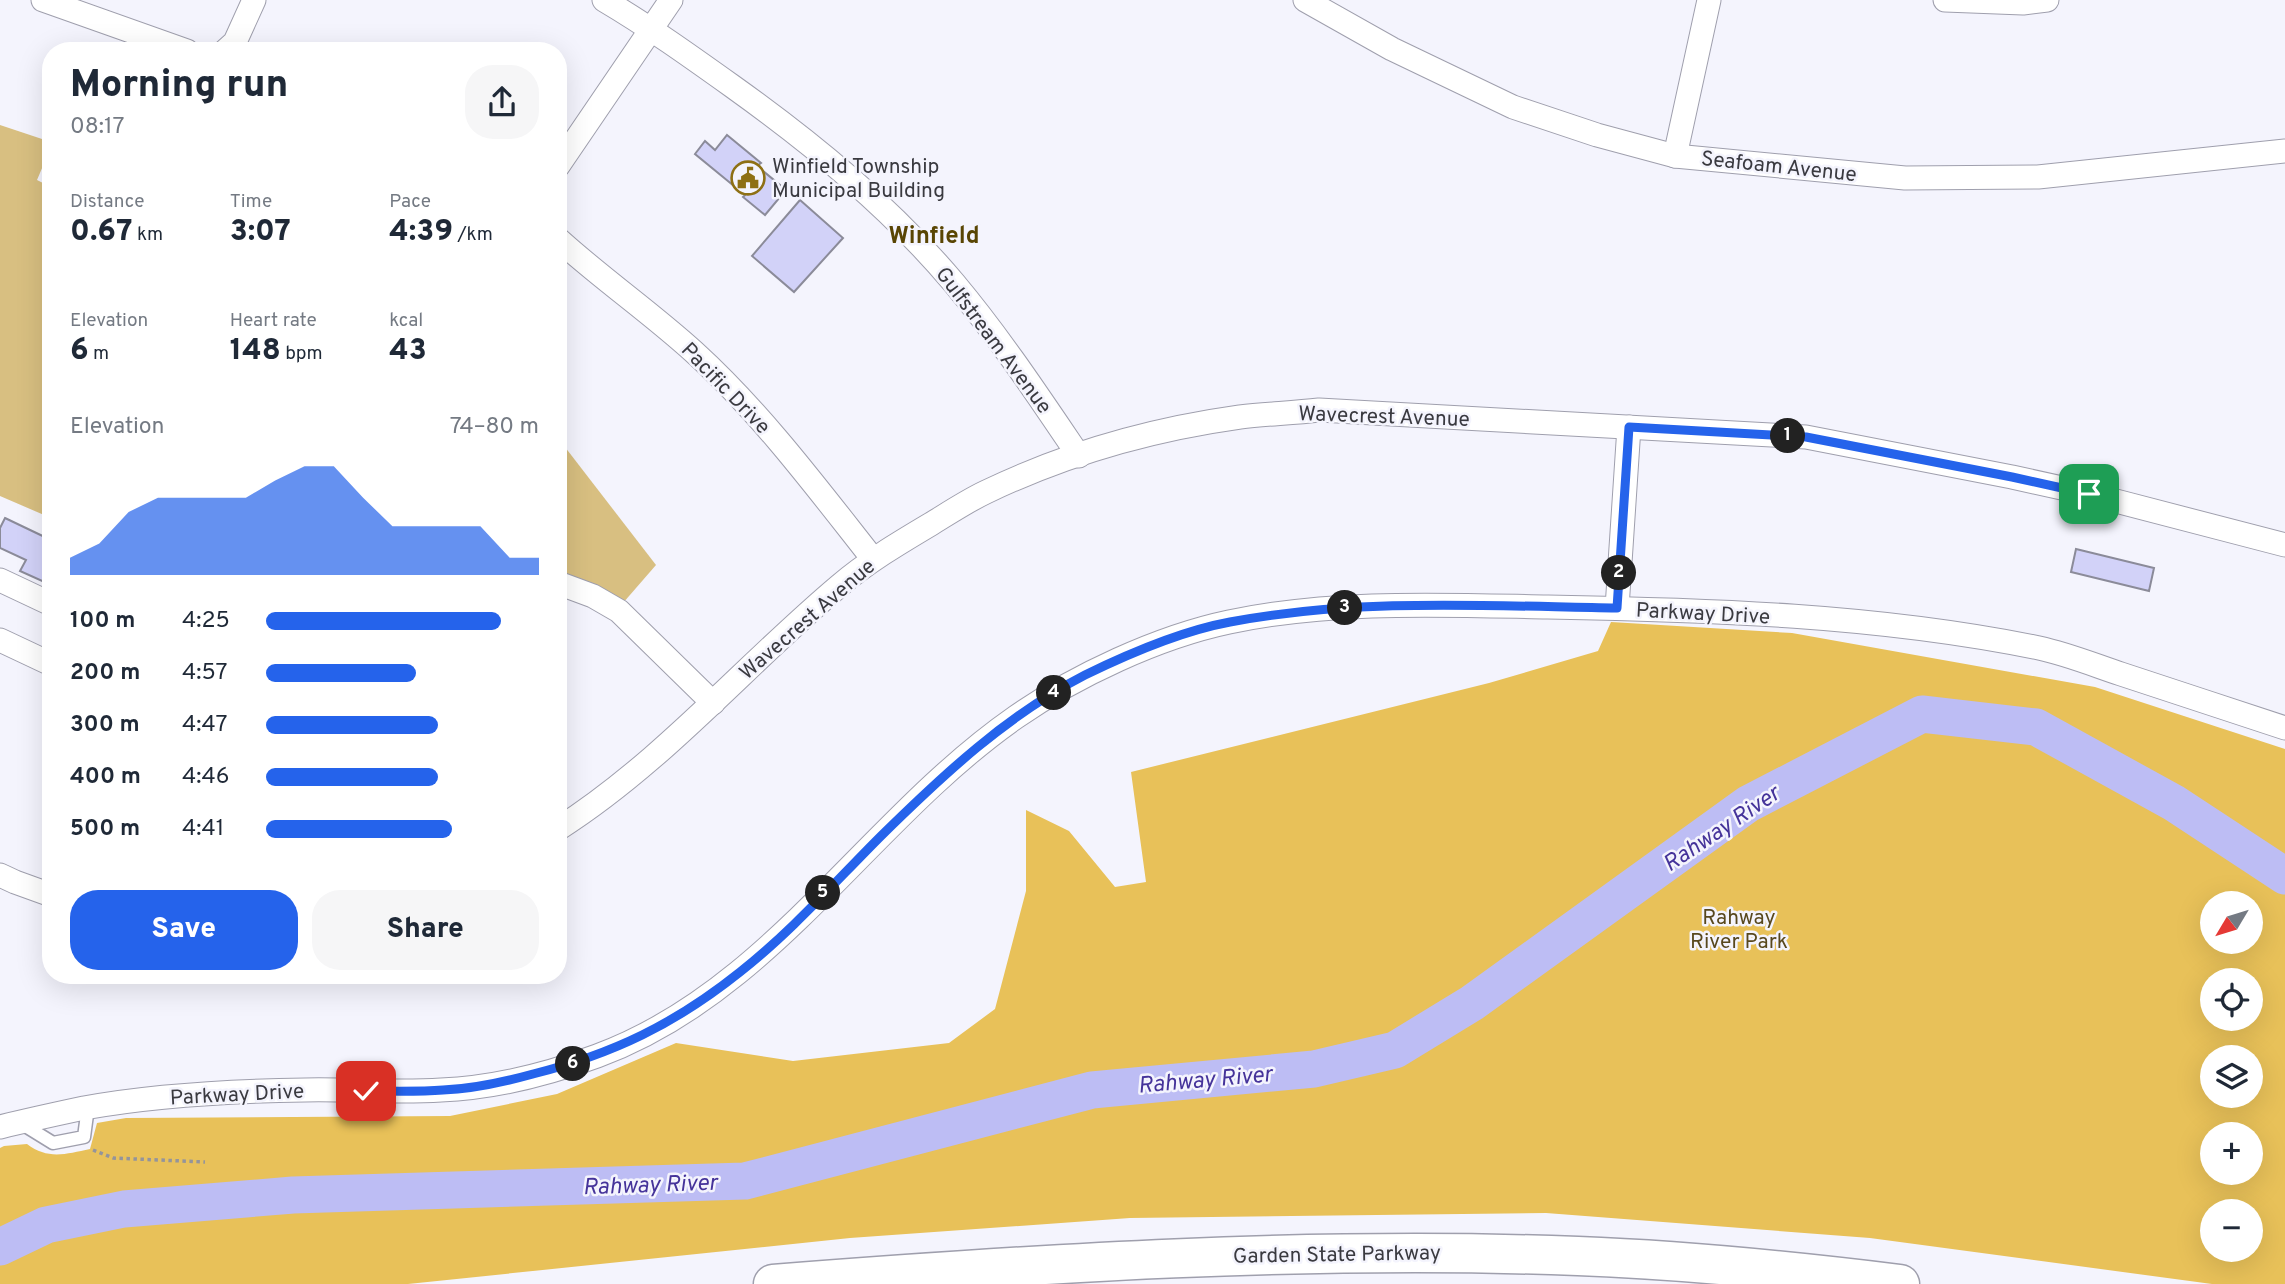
<!DOCTYPE html>
<meta charset="utf-8">
<style>
:root{--surface:#fff;--page:#f6f6f7;--text:#1f2937;--muted:#747a83;--accent:#2563eb}
body{margin:0;font-family:Overpass,sans-serif;background:var(--page);color:var(--text);height:100vh;display:flex;flex-direction:column;font-size:26px;white-space:nowrap}
*{box-sizing:border-box;margin:0}
p{font-size:23px;color:var(--muted)}
.icon{flex:none;width:38px;height:38px;fill:none;stroke:currentColor;stroke-width:2;stroke-linecap:round;stroke-linejoin:round}
.map{position:relative;flex:1;overflow:hidden}
.drawer{position:absolute;left:42px;top:42px;width:525px;height:942px;display:flex;flex-direction:column;background:var(--surface);border-radius:28px;box-shadow:0 7px 28px #0002}
.drawer>*{flex:none}
.needle{width:46px;rotate:232deg}
.fabs{position:absolute;left:2200px;top:891px;display:grid;gap:14px}
.fabs a{display:grid;place-items:center;width:63px;height:63px;border-radius:50%;background:var(--surface);box-shadow:0 7px 28px #0002;font-size:35px}
.pin{position:absolute;display:grid;place-items:center;width:60px;height:60px;color:#fff;margin:-30px;border-radius:14px;box-shadow:0 4px 10px #0006}
.km{position:absolute;width:35px;height:35px;margin:-18px;border-radius:50%;background:#222;color:#fff;font-size:19px;line-height:35px;text-align:center}
.round{display:grid;place-items:center;flex:none;width:74px;height:74px;border-radius:28px;background:var(--page)}
.summary{display:flex;align-items:center;justify-content:space-between;height:119px;padding:0 28px}
h1{font-size:38px;font-weight:800;line-height:52px}
.stats{display:grid;grid-template-columns:repeat(3,1fr);gap:10px;height:119px;padding:7px 28px}
.stats div{display:grid;align-content:center}
.stats b{font-size:30px;font-weight:800}
.stats small{font-size:19px;font-weight:400}
.stats p{font-size:19px}
.chart{height:196px;padding:14px 28px}
.chart p{display:flex;justify-content:space-between}
.chart svg{width:100%;height:126px;margin-top:7px;fill:var(--accent);opacity:.7}
.cta{display:flex;gap:14px;margin-top:auto;padding:14px 28px}
.cta a{flex:1;height:80px;border-radius:28px;background:var(--accent);color:#fff;font-size:28px;font-weight:800;line-height:80px;text-align:center}
.cta a+a{background:var(--page);color:var(--text)}
ul{padding:0 28px;list-style:none;font-size:23px}
li{display:grid;grid-template-columns:112px 84px 1fr;align-items:center;height:52px}
li i{height:18px;border-radius:9px;background:var(--accent)}
.map>svg:first-child{display:block}
.green{fill:#d8bf81}
.forest{fill:#e8c159;fill-rule:evenodd}
.water{fill:#bdbdf4;stroke:#9696be;stroke-width:2}
.lines{fill:none;stroke-linecap:round;stroke-linejoin:round}
.river{stroke:#bdbdf4;stroke-width:37}
.building{fill:#d2d2f8;stroke:#8b8b99;stroke-width:2}
.lane-casing{stroke:#9f9fad;stroke-width:15}
.street-casing{stroke:#9f9fad;stroke-width:25}
.highway-casing{stroke:#9f9fad;stroke-width:41}
.path{stroke:#94949b;stroke-width:3.5;stroke-dasharray:3.5 3.5;stroke-linecap:butt}
.lane{stroke:#fff;stroke-width:12}
.street{stroke:#fff;stroke-width:23}
.highway{stroke:#fff;stroke-width:38}
.route-casing{stroke:#fff;stroke-width:14}
.route{stroke:#2563eb;stroke-width:9}
.labels{text-anchor:middle;stroke-width:5;stroke-linejoin:round;paint-order:stroke}
.poi-label{font-size:21px;fill:#3a3a40;stroke:#f4f4fd;text-anchor:start}
.street-label{font-size:21px;fill:#3a3a40;stroke:#f4f4fd}
.park-label{font-size:21px;fill:#58481d;stroke:#f4f4fd}
.water-label{font-size:23px;font-style:italic;fill:#45339a;stroke:#f4f4fd}
.quarter-label{font-size:24px;font-weight:bold;fill:#594503;stroke:#f4f4fd}
</style>
<div class="map">
<svg width="2285" height="1284" viewBox="0 0 2285 1284">
<rect width="100%" height="100%" fill="#f4f4fd"/>
<!-- green -->
<g class="green">
<path d="M0 125 51 142V147L37 180 51 187V518L0 496Z"/>
<path d="M558 438 656 565 623 603 558 570Z"/>
</g>
<!-- forest -->
<path class="forest" d="M1611 622 1792 633 2095 687 2285 749V1284H2212L1870 1238 1546 1213 1130 1218 850 1238 408 1284H0V1148L4 1146 27 1144C48 1160 66 1154 90 1149L97 1123 126 1118 450 1116 557 1094 676 1043 793 1061 949 1043 995 1009 1026 891V810L1069 831 1115 887 1146 882 1131 772 1489 683 1598 651ZM2212 903H2250V942H2212ZM2212 980H2250V1018H2212ZM2212 1057H2250V1096H2212ZM2212 1134H2250V1172H2212ZM2212 1211H2250V1250H2212Z"/>
<!-- water -->
<path class="water" d="M46 1225 0 1259V1236Z"/>
<g class="lines">
<!-- river -->
<path class="river" d="M0 1247 46 1225 124 1209 293 1195 745 1181 1092 1090 1314 1069 1395 1050 1472 1003 1748 804 1922 714 2036 727 2174 803 2285 876"/>
</g>
<!-- building -->
<g class="building">
<path d="M727 135 761 163 757 166 786 190 765 215 743 197 745 195 695 154 705 141 715 150Z"/>
<path d="M800 200 843 238 794 292 752 256Z"/>
<path d="M5 518 51 540V585L20 571 26 560 0 548V528Z"/>
<path d="M2076 549 2154 568 2149 591 2071 572Z"/>
</g>
<g class="lines">
<defs>
<path id="lane" d="M19 1122 53 1143 84 1137 88 1107"/>
<g id="street">
<path d="M43 0 187 51"/>
<path d="M604 0C648 26 690 56 732 86 813 144 890 207 954 283 1000 338 1039 397 1079 456"/>
<path d="M1305 0 1392 49 1513 107 1597 135 1675 156 1905 178 2038 177 2285 151"/>
<path d="M1945 0 2023 3 2047 0"/>
<path d="M225 51 235 42 254 0"/>
<path d="M1675 156 1709 0"/>
<path d="M558 166 671 0"/>
<path d="M558 239C602 279 650 312 694 352 761 413 817 488 873 559"/>
<path d="M0 580 51 604"/>
<path d="M558 583 593 596 619 611 713 703"/>
<path d="M1617 608 1629 427"/>
<path d="M0 640 51 664"/>
<path d="M558 829C663 762 744 666 839 586 867 562 899 543 931 524 949 513 967 501 986 492 1065 454 1154 429 1240 417 1266 414 1293 413 1319 410L1806 437 2012 477 2089 494 2285 545"/>
<path d="M0 875 15 882 51 895"/>
<path d="M0 1127C28 1120 56 1114 84 1108 156 1095 232 1091 305 1090 350 1089 396 1093 441 1090 493 1088 548 1074 597 1056 771 992 868 820 1016 717 1075 676 1158 637 1229 622 1333 600 1442 605 1548 607 1712 610 1878 615 2039 648 2067 654 2094 665 2121 674 2176 692 2230 710 2285 728"/>
</g>
<path id="highway" d="M773 1284C1041 1263 1309 1246 1578 1256 1686 1260 1794 1271 1900 1284"/>
</defs>
<!-- lane casing -->
<use href="#lane" class="lane-casing"/>
<!-- street casing -->
<use href="#street" class="street-casing"/>
<!-- highway casing -->
<use href="#highway" class="highway-casing"/>
<!-- path -->
<path class="path" d="M93 1150 113 1158 205 1162"/>
<!-- lane -->
<use href="#lane" class="lane"/>
<!-- street -->
<use href="#street" class="street"/>
<!-- highway -->
<use href="#highway" class="highway"/>
</g>
<g class="lines">
<defs>
<path id="route" d="M366 1091C391 1091 418 1092 443 1090 473 1089 504 1082 533 1074 613 1054 675 1024 740 972 791 932 835 882 881 836 943 775 1007 715 1085 675 1130 653 1181 631 1230 622 1358 598 1488 606 1617 608L1629 427 1806 437 2012 477 2089 494"/>
</defs>
<!-- route casing -->
<use href="#route" class="route-casing"/>
<!-- route -->
<use href="#route" class="route"/>
</g>
<!-- icons -->
<defs>
<symbol id="civic-ring" viewBox="-11 -11 22 22"><circle r="9.5" fill="#f4f4fd" stroke="#8e7014" stroke-width="1.5"/><path d="M-.6-6.5H3V-4.5H.6V-3L4-1V1h2V6H-6V1h2V-1L-.6-3ZM-1.2 2.5V6h2.4V2.5Z" fill="#8e7014"/></symbol>
</defs>
<g fill-rule="evenodd">
<use href="#civic-ring" x="729" y="159" width="38" height="38"/>
</g>
<g class="labels">
<!-- poi labels -->
<g class="poi-label">
<text x="772" y="173">Winfield Township<tspan x="772" dy="24">Municipal Building</tspan></text>
</g>
<!-- street labels -->
<g class="street-label">
<text transform="translate(1779 166) rotate(6)" y="7">Seafoam Avenue</text>
<text transform="translate(994 340) rotate(53)" y="7">Gulfstream Avenue</text>
<text transform="translate(726 388) rotate(46)" y="7">Pacific Drive</text>
<text transform="translate(1384 416) rotate(2)" y="7">Wavecrest Avenue</text>
<text transform="translate(1703 613) rotate(3)" y="7">Parkway Drive</text>
<text transform="translate(807 619) rotate(-41)" y="7">Wavecrest Avenue</text>
<text transform="translate(237 1094) rotate(-3)" y="7">Parkway Drive</text>
<text transform="translate(1337 1254) rotate(-1)" y="7">Garden State Parkway</text>
</g>
<!-- park labels -->
<g class="park-label">
<text x="1739" y="924">Rahway<tspan x="1739" dy="24">River Park</tspan></text>
</g>
<!-- water labels -->
<g class="water-label">
<text transform="translate(1721 828) rotate(-34)" y="8">Rahway River</text>
<text transform="translate(1205 1079) rotate(-5)" y="8">Rahway River</text>
<text transform="translate(650 1184) rotate(-2)" y="8">Rahway River</text>
</g>
<!-- quarter labels -->
<g class="quarter-label">
<text x="934" y="243">Winfield</text>
</g>
</g>
</svg>
<div class="fabs">
<a><svg class="needle" viewBox="-14 -14 28 28"><path d="M0-13l5 13h-10z" fill="#e53935"/><path d="M0 13l5-13h-10z" fill="#747a83"/></svg></a>
<a><svg class="icon" aria-label="locate" viewBox="0 0 24 24"><circle cx="12" cy="12" r="6"/><path d="M12 2v4M12 18v4M2 12h4M18 12h4"/></svg></a>
<a><svg class="icon" aria-label="layers" viewBox="0 0 24 24"><path d="M12 4l9 5-9 5-9-5zM3 14l9 5 9-5"/></svg></a>
<a>+</a>
<a>−</a>
</div>
<div class="pin" style="left:2089px;top:494px;background:#1e9e55"><svg class="icon" aria-label="arrive" viewBox="0 0 24 24"><path d="M6 21V4h12l-3 4 3 4H6"/></svg></div>
<div class="pin" style="left:366px;top:1091px;background:#d93025"><svg class="icon" aria-label="check" viewBox="0 0 24 24"><path d="M5 12l5 5 9-10"/></svg></div>
<b class="km" style="left:1788px;top:436px">1</b>
<b class="km" style="left:1619px;top:573px">2</b>
<b class="km" style="left:1345px;top:608px">3</b>
<b class="km" style="left:1054px;top:693px">4</b>
<b class="km" style="left:823px;top:893px">5</b>
<b class="km" style="left:573px;top:1064px">6</b>
<section class="drawer">
<div class="summary"><div><h1>Morning run</h1><p>08:17</p></div><a class="round"><svg class="icon" aria-label="share" viewBox="0 0 24 24"><path d="M12 15V3M7 8l5-5 5 5M5 13v7h14v-7"/></svg></a></div>
<div class="stats">
<div><p>Distance</p><b>0.67<small> km</small></b></div>
<div><p>Time</p><b>3:07</b></div>
<div><p>Pace</p><b>4:39<small> /km</small></b></div>
</div>
<div class="stats">
<div><p>Elevation</p><b>6<small> m</small></b></div>
<div><p>Heart rate</p><b>148<small> bpm</small></b></div>
<div><p>kcal</p><b>43</b></div>
</div>
<div class="chart"><p><span>Elevation</span>74–80 m</p>
<svg viewBox="0 0 160 44" preserveAspectRatio="none"><path d="M0 44V38L10 33L20 22L30 17L40 17L50 17L60 17L70 11L80 6L90 6L100 17L110 27L120 27L130 27L140 27L150 38L160 38V44z"/></svg>
</div>
<ul>
<li><b>100 m</b>4:25<i style="width:86%"></i></li>
<li><b>200 m</b>4:57<i style="width:55%"></i></li>
<li><b>300 m</b>4:47<i style="width:63%"></i></li>
<li><b>400 m</b>4:46<i style="width:63%"></i></li>
<li><b>500 m</b>4:41<i style="width:68%"></i></li>
</ul>
<div class="cta"><a>Save</a><a>Share</a></div>
</section>
</div>
